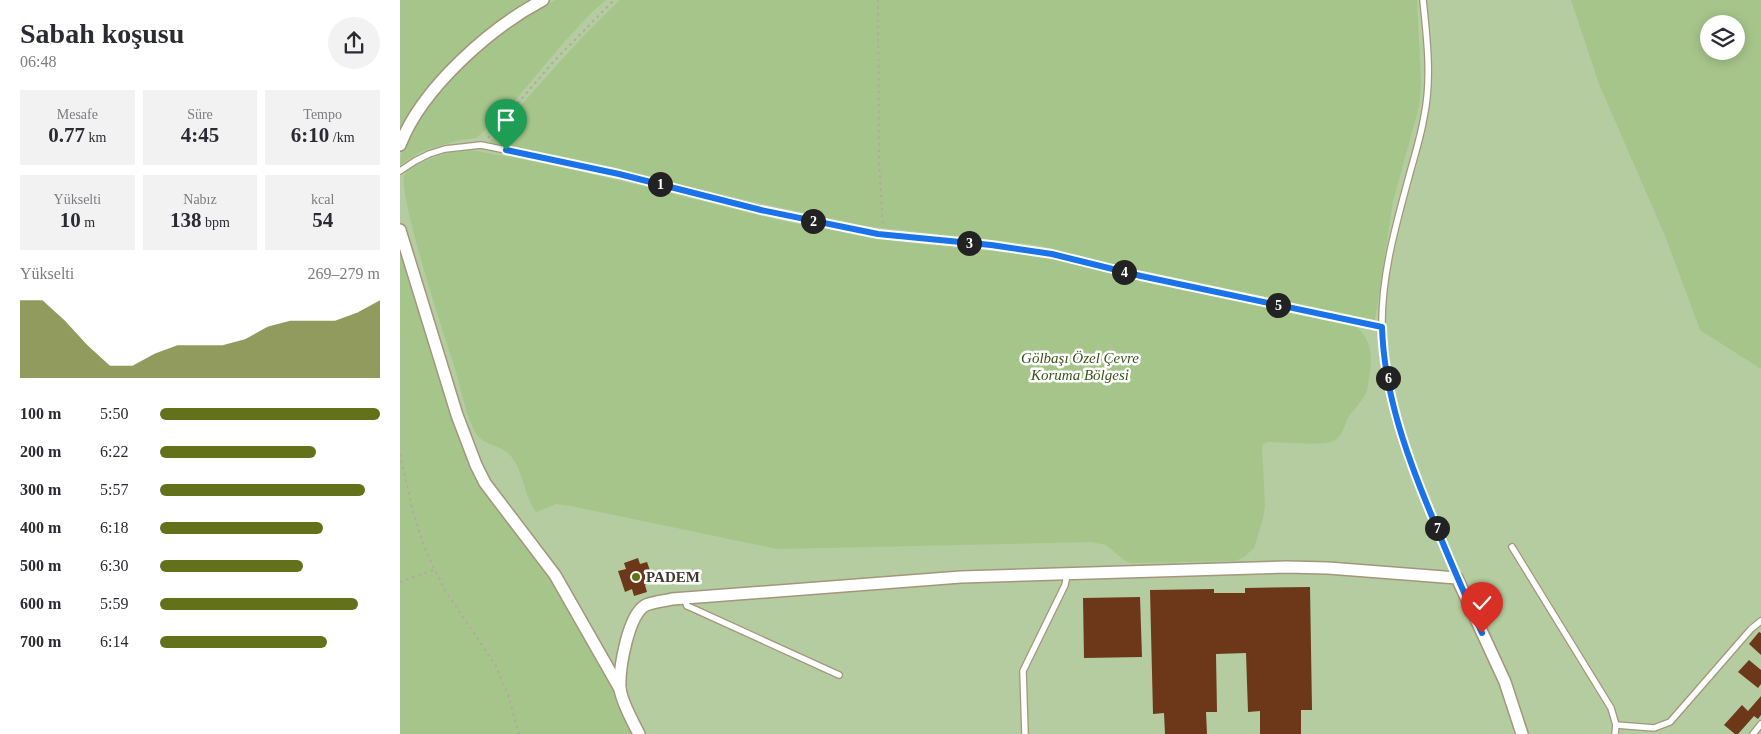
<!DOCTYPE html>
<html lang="tr">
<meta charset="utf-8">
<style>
:root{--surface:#fff;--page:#f2f2f3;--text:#2b2b33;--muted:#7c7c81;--accent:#64711b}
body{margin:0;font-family:Georgia,serif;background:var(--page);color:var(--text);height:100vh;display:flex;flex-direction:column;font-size:19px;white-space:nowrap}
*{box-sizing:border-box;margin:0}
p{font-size:16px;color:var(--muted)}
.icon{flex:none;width:28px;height:28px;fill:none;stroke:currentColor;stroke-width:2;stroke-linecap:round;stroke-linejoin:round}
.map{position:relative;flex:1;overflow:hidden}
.details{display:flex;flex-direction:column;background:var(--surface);width:400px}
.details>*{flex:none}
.tools{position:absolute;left:1300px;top:15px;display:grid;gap:10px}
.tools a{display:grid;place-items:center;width:45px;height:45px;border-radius:50%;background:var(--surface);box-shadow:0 2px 12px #0003;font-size:25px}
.pin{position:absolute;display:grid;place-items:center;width:42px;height:42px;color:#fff;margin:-51px -21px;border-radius:50% 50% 50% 0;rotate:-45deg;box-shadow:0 0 5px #0007}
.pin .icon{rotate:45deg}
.km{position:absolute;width:25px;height:25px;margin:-12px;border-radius:50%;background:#222;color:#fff;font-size:14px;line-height:25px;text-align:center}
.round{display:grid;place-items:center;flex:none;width:52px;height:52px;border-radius:26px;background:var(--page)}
.head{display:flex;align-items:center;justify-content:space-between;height:85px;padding:0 20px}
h1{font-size:28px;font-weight:800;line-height:38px}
.metrics{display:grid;grid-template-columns:repeat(3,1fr);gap:8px;height:85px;padding:5px 20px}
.metrics div{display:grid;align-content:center;border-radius:0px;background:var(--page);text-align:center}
.metrics b{font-size:21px;font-weight:800}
.metrics small{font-size:14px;font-weight:400}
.metrics p{font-size:14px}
.chart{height:140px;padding:10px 20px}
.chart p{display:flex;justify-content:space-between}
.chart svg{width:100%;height:90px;margin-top:5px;fill:var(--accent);opacity:.7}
ul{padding:0 20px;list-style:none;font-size:16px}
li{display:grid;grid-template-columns:80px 60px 1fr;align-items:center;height:38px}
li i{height:12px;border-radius:6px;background:var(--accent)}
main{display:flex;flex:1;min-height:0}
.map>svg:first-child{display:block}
.green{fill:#b4cc9f;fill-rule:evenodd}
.forest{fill:#a6c58b;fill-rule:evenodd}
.building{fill:#6c3819}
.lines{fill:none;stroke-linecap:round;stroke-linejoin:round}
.service-casing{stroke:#a4967d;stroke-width:8}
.minor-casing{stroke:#a4967d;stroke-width:14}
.path{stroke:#b2aa9b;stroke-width:2;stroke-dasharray:2.5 4;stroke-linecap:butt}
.service{stroke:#fff;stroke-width:5.5}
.minor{stroke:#fff;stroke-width:11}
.route-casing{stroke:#fff;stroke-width:10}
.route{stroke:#1a73e8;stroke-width:6}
.poi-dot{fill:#64711b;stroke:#fff;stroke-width:2}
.labels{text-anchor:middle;stroke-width:5;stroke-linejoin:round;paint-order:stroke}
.park-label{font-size:15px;font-style:italic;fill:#375317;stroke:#fff}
.poi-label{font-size:15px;font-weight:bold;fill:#3f392e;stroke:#fff;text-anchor:start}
</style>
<main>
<section class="details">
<div class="head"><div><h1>Sabah koşusu</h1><p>06:48</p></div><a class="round"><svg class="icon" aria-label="share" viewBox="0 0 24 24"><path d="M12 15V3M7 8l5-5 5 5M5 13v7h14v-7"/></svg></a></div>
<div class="metrics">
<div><p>Mesafe</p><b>0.77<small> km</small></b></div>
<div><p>Süre</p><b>4:45</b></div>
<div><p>Tempo</p><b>6:10<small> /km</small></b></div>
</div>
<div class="metrics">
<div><p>Yükselti</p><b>10<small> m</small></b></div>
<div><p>Nabız</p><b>138<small> bpm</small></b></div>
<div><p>kcal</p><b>54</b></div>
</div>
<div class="chart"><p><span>Yükselti</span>269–279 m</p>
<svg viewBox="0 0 160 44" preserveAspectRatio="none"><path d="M0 44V6L10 6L20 16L30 28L40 38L50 38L60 32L70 28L80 28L90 28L100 25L110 19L120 16L130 16L140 16L150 12L160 6V44z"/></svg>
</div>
<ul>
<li><b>100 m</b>5:50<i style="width:100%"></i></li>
<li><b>200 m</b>6:22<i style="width:71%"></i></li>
<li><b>300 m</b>5:57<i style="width:93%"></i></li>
<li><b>400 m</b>6:18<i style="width:74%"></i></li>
<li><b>500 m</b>6:30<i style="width:65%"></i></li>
<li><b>600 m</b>5:59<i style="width:90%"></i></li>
<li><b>700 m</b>6:14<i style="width:76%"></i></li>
</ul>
</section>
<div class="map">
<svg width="1361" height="734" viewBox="0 0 1361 734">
<rect width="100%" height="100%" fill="#fef5e4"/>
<!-- green -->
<path class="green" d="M0 0H1361V734H0ZM1309 24H1336V51H1309Z"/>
<!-- forest -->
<g class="forest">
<path d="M0 0H138L43 72 15 105 0 129Z"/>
<path d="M156 0H206L191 13 159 48 107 110 76 138 59 140 22 151 0 165C0 151 8 139 15 127 46 76 101 25 156 0Z"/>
<path d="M220 0H1017L1021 83 1019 107 993 201 975 320 720 266 637 245 457 225 89 142C132 94 173 44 220 0Z"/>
<path d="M1171 0H1361V369L1300 330 1266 238 1199 84ZM1309 24H1336V51H1309Z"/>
<path d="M58 150 76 151 138 162 234 184 386 222 501 242 647 257 737 280 952 324C972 337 973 356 969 378 968 383 968 389 966 393 962 402 953 410 948 418 944 426 943 435 935 440 925 447 881 442 867 442L862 445 865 506 863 519 854 548 844 557 836 561 731 563 724 560 706 545 691 542 377 549 171 506 156 504 136 512C123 494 124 470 109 454 98 443 81 447 73 428 63 406 60 382 52 359 42 329 0 200 4 176 10 163 45 154 58 150Z"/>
<path d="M0 230 76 465 133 544 239 734H0Z"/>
</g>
<!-- building -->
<g class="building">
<path d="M238 558 240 564 247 562 254 582 245 585 247 592 234 596 232 589 225 592 218 571 226 569 224 563Z"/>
<path d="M910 587 912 710H901V734H860V711L848 712 846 653 816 654 817 712H806L807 734H765L764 713 753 714 750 590 814 589V593H845V588Z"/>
<path d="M740 597 742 657 684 658 683 598Z"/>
<path d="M1359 632 1361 633V655L1349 644Z"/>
<path d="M1349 660 1361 670V684L1358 688 1338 672Z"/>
<path d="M1361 696V715L1358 719 1354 716 1338 734H1335L1324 725 1342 705 1348 711Z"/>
</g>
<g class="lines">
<defs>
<g id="service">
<path d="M1023 0C1027 38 1032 79 1024 117 1021 135 1016 151 1011 169 997 221 981 274 982 328 982 414 1025 500 1057 577"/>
<path d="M0 171 15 161 29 154 45 149 81 145 175 164 361 209 478 234 591 245 653 254 741 276 982 327"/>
<path d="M1112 547 1211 708 1216 725 1215 734"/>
<path d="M284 598 287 606 292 608 439 675"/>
<path d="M1216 725 1254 728 1270 722 1351 629 1361 621"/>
<path d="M625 734 623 671 665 585 667 575"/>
<path d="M1353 734 1361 724"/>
</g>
<g id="minor">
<path d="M0 145C22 88 90 28 143 0"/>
<path d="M0 230 57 415 76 465 85 483 155 575 220 689"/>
<path d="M239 734C233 722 221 701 220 688 219 669 228 614 246 605 254 602 264 601 272 599L561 577 886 567 928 568 1057 578 1105 682 1122 734"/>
</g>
</defs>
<!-- service casing -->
<use href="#service" class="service-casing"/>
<!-- minor casing -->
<use href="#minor" class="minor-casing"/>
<!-- path -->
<g class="path">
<path d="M478 0 479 162 483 228"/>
<path d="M88 138 154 61 214 0"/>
<path d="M0 454 14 516 26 552 46 592 96 666 108 695 119 734"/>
<path d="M0 582 33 570"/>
</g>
<!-- service -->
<use href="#service" class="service"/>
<!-- minor -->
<use href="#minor" class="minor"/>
</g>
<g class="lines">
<defs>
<path id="route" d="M106 150 219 174 361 210 478 234 591 245 652 254 741 276 982 327C984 392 1006 454 1031 514 1047 554 1064 593 1082 633"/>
</defs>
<!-- route casing -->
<use href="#route" class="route-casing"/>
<!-- route -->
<use href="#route" class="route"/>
</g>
<!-- markers -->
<circle class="poi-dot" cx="236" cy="577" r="5"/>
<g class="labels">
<!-- park labels -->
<g class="park-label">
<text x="680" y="363">Gölbaşı Özel Çevre<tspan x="680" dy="17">Koruma Bölgesi</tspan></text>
</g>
<!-- poi labels -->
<g class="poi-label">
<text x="246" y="582">PADEM</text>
</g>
</g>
</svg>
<div class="tools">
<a><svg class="icon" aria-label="layers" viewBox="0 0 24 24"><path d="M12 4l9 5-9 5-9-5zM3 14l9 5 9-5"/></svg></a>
</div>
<div class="pin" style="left:106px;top:150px;background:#1e9e55"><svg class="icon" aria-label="arrive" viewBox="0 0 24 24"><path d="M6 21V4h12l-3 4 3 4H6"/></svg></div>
<div class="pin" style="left:1082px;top:633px;background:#d93025"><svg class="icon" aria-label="check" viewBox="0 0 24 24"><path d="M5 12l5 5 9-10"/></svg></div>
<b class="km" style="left:260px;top:184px">1</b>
<b class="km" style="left:413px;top:221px">2</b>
<b class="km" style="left:569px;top:243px">3</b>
<b class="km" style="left:724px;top:272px">4</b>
<b class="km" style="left:878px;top:305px">5</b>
<b class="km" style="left:988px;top:378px">6</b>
<b class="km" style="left:1037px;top:528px">7</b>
</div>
</main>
